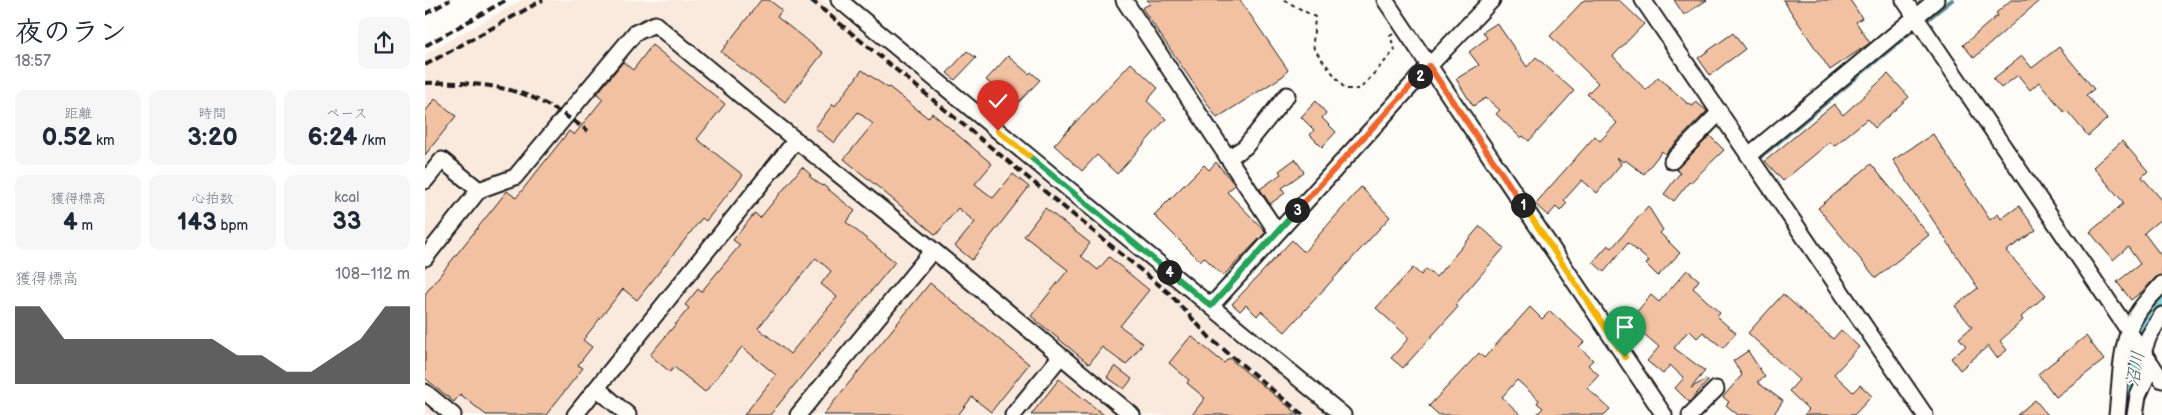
<!DOCTYPE html>
<html lang="ja">
<meta charset="utf-8">
<style>
:root{--surface:#fff;--page:#f6f6f7;--text:#1f2937;--muted:#747a83;--accent:#1c1c1c}
body{margin:0;font-family:"Balsamiq Sans","Klee One",sans-serif;background:var(--page);color:var(--text);height:100vh;display:flex;flex-direction:column;font-size:19px;white-space:nowrap}
*{box-sizing:border-box;margin:0}
p{font-size:16px;color:var(--muted)}
.icon{flex:none;width:28px;height:28px;fill:none;stroke:currentColor;stroke-width:2;stroke-linecap:round;stroke-linejoin:round}
.map{position:relative;flex:1;overflow:hidden}
.sheet{display:flex;flex-direction:column;background:var(--surface);width:425px}
.sheet>*{flex:none}
.pin{position:absolute;display:grid;place-items:center;width:42px;height:42px;color:#fff;margin:-51px -21px;border-radius:50% 50% 50% 0;rotate:-45deg;box-shadow:0 0 5px #0007}
.pin .icon{rotate:45deg}
.km{position:absolute;width:25px;height:25px;margin:-12px;border-radius:50%;background:#222;color:#fff;font-size:14px;line-height:25px;text-align:center}
.round{display:grid;place-items:center;flex:none;width:52px;height:52px;border-radius:10px;background:var(--page)}
.headline{display:flex;align-items:center;justify-content:space-between;height:85px;padding:0 15px}
h1{font-size:28px;font-weight:700;line-height:38px}
.figures{display:grid;grid-template-columns:repeat(3,1fr);gap:8px;height:85px;padding:5px 15px}
.figures div{display:grid;align-content:center;border-radius:10px;background:var(--page);text-align:center}
.figures b{font-size:25px;font-weight:700}
.figures small{font-size:14px;font-weight:400}
.figures p{font-size:14px}
.chart{height:140px;padding:10px 15px}
.chart p{display:flex;justify-content:space-between}
.chart svg{width:100%;height:90px;margin-top:5px;fill:var(--accent);opacity:.7}
main{display:flex;flex:1;min-height:0}
.map>svg:first-child{display:block}
.built{fill:#faeade}
.lines{fill:none;stroke-linecap:round;stroke-linejoin:round}
.stream{stroke:#5a8a90;stroke-width:4}
.river{stroke:#83d4dd;stroke-width:21}
.building{fill:#f2c1a2;stroke:#1c1c1c;fill-rule:evenodd}
.minor-casing{stroke:#1c1c1c;stroke-width:19}
.path{stroke:#1c1c1c;stroke-width:2;stroke-dasharray:4 4;stroke-linecap:butt}
.minor{stroke:#fdfcf7;stroke-width:15}
.rail{stroke:#1c1c1c;stroke-width:4;stroke-dasharray:8 4;stroke-linecap:butt}
.split-1-casing{stroke:#fff;stroke-width:10}
.split-2-casing{stroke:#fff;stroke-width:10}
.split-3-casing{stroke:#fff;stroke-width:10}
.split-4-casing{stroke:#fff;stroke-width:10}
.split-5-casing{stroke:#fff;stroke-width:10}
.split-6-casing{stroke:#fff;stroke-width:10}
.split-1{stroke:#f5b400;stroke-width:6}
.split-2{stroke:#f0652b;stroke-width:6}
.split-3{stroke:#f0652b;stroke-width:6}
.split-4{stroke:#22a559;stroke-width:6}
.split-5{stroke:#22a559;stroke-width:6}
.split-6{stroke:#f5b400;stroke-width:6}
.labels{text-anchor:middle;stroke-width:4;stroke-linejoin:round;paint-order:stroke}
.water-label{font-size:18px;font-style:italic;fill:#405c60;stroke:#fdfcf7}
</style>
<main>
<section class="sheet">
<div class="headline"><div><h1>夜のラン</h1><p>18:57</p></div><a class="round"><svg class="icon" aria-label="share" viewBox="0 0 24 24"><path d="M12 15V3M7 8l5-5 5 5M5 13v7h14v-7"/></svg></a></div>
<div class="figures">
<div><p>距離</p><b>0.52<small> km</small></b></div>
<div><p>時間</p><b>3:20</b></div>
<div><p>ペース</p><b>6:24<small> /km</small></b></div>
</div>
<div class="figures">
<div><p>獲得標高</p><b>4<small> m</small></b></div>
<div><p>心拍数</p><b>143<small> bpm</small></b></div>
<div><p>kcal</p><b>33</b></div>
</div>
<div class="chart"><p><span>獲得標高</span>108–112 m</p>
<svg viewBox="0 0 160 44" preserveAspectRatio="none"><path d="M0 44V6L10 6L20 22L30 22L40 22L50 22L60 22L70 22L80 22L90 30L100 30L110 38L120 38L130 30L140 22L150 6L160 6V44z"/></svg>
</div>
</section>
<div class="map">
<svg width="1737" height="415" viewBox="0 0 1737 415">
<rect width="100%" height="100%" fill="#fdfcf7"/>
<filter id="ink" filterUnits="userSpaceOnUse"><feTurbulence type="fractalNoise" baseFrequency=".02" numOctaves="2"/><feDisplacementMap in="SourceGraphic" scale="10" xChannelSelector="R" yChannelSelector="G"/><feConvolveMatrix kernelMatrix="1 2 1 2 8 2 1 2 1" color-interpolation-filters="sRGB"/></filter>
<g filter="url(#ink)">
<!-- built -->
<path class="built" d="M97 0H397L903 415H0V54Z"/>
<g class="lines">
<!-- stream -->
<g class="stream">
<path d="M1498 23 1527 0"/>
<path d="M1332 160 1492 27"/>
</g>
<!-- river -->
<path class="river" d="M1704 415 1708 368 1721 321 1737 299"/>
</g>
<!-- building -->
<g class="building">
<path d="M336 0H344L357 10 352 17 398 53 360 102 296 52Z"/>
<path d="M722 0H815L863 70 858 76 792 118 717 8 725 4Z"/>
<path d="M1159 0H1194L1219 24 1188 56 1221 90 1233 77 1262 103 1268 106 1271 102 1282 111 1240 154 1237 151 1219 174 1200 160 1198 162 1192 157 1196 164 1172 193 1157 180 1139 200 1142 203 1135 211 1131 207 1123 216 1110 204 1170 136 1175 141 1192 123 1162 94 1173 83 1125 36Z"/>
<path d="M1249 0H1282L1259 15Z"/>
<path d="M1358 0H1425L1437 18 1431 22 1445 43 1405 70Z"/>
<path d="M1586 0H1615L1549 58 1538 45 1573 15 1571 13Z"/>
<path d="M1072 23 1102 67 1111 57 1149 91 1104 141 1098 136 1096 138 1071 114 1075 110 1061 98 1048 106 1031 79 1054 65 1044 52 1062 38 1058 32Z"/>
<path d="M1308 33 1320 49 1285 75 1273 58Z"/>
<path d="M227 45 300 104 272 139 318 175 281 221 277 218 212 300 198 289 158 340 167 347 153 365 158 368 121 415H61L35 394 29 402 0 378V294L82 191 91 198 144 131 149 135 178 99 172 94 198 62 208 70Z"/>
<path d="M1634 47 1669 89 1661 95 1682 119 1663 136 1642 111 1640 113 1614 82 1605 90 1593 75 1576 88 1568 79 1597 56 1607 68Z"/>
<path d="M542 51 551 58 530 80 522 73Z"/>
<path d="M583 56 604 74 606 72 615 80 591 105 561 80Z"/>
<path d="M706 63 733 88 722 101 741 119 692 174 672 155 657 171 629 145Z"/>
<path d="M437 70 463 88 464 87 503 118 507 113 567 164 550 184 568 198 588 174 604 187 547 260 530 246 550 222 533 208 511 235 419 159 448 124 433 112 409 143 390 128 408 104 410 106Z"/>
<path d="M1463 74 1484 97 1450 128 1442 119 1409 146 1405 142 1358 181 1340 161 1409 104 1418 115Z"/>
<path d="M10 99 31 116 0 155V112Z"/>
<path d="M891 101 901 113 897 118 911 132 897 147 885 135 889 130 876 117Z"/>
<path d="M1508 134 1565 220 1573 214 1576 219 1594 206 1611 230 1581 251 1621 295 1596 317 1598 320 1575 341 1582 350 1572 358 1563 346 1535 370 1526 358 1541 346 1534 338 1547 327 1530 306 1553 288 1468 160Z"/>
<path d="M1285 136 1299 150 1265 183 1264 182 1249 201 1239 194 1255 173 1251 169Z"/>
<path d="M1697 141 1723 171 1717 177 1737 200V218L1719 233 1737 257V275L1730 278 1720 289 1706 300 1692 282 1715 264 1703 247 1688 260 1665 232 1699 203 1668 167Z"/>
<path d="M870 159 879 172 857 188 860 193 845 204 835 189 856 174 854 171Z"/>
<path d="M791 162 810 185 802 192 841 232 798 276 779 257 775 261 729 215 779 165 784 170Z"/>
<path d="M1446 164 1504 235 1451 278 1393 208Z"/>
<path d="M377 167 386 175 384 176 397 186 398 185 430 211 421 222 470 262 345 415H319L351 375 317 347 280 392 249 367 245 372 225 355 264 308 260 305 273 289 276 292 315 245 308 240 330 213 335 218ZM391 258 406 271 396 284 412 297 365 354 333 328Z"/>
<path d="M936 187 965 217 860 332 836 311 832 316 821 305 815 311 807 304 867 240 879 252Z"/>
<path d="M1223 206 1238 230 1235 233 1255 253 1233 276 1221 264 1224 261 1203 243 1179 272 1168 262 1183 245 1187 248Z"/>
<path d="M620 208 665 243 656 256 673 270 684 257 724 290 695 326 718 343 701 365 677 347 664 364 606 316 643 270 599 236Z"/>
<path d="M1055 226 1079 248 1030 305 1033 307 978 368 966 358 984 338 951 308 988 268 996 275 1001 269 1011 277Z"/>
<path d="M1262 270 1274 280 1268 288 1295 313 1292 317 1311 333 1298 348 1278 332 1272 338 1264 330 1249 348 1280 371 1266 388 1281 379 1283 381 1264 402 1250 388 1259 378 1245 365 1238 374 1222 361 1234 347 1204 321 1226 295 1234 302Z"/>
<path d="M505 283 604 364 566 412 547 397 533 415H398Z"/>
<path d="M1358 294 1408 339 1416 330 1434 347 1409 374 1428 392 1435 385 1447 396 1429 415H1379L1384 410 1364 391 1374 380 1323 333Z"/>
<path d="M1105 307 1117 319 1125 311 1159 342 1154 347 1168 360 1163 365 1174 375 1162 388 1185 409 1179 415H1111L1118 408 1112 403 1114 400 1092 380 1077 397 1096 415H1014L1004 406 1054 353 1059 358Z"/>
<path d="M766 336 799 363 804 358 874 415H767L780 398 762 383 764 380 744 363Z"/>
<path d="M1661 336 1679 360 1631 397 1613 374Z"/>
<path d="M1323 351 1340 377 1332 382 1358 401 1348 415H1313L1301 405 1304 402 1298 397 1317 375 1308 361Z"/>
<path d="M690 366 707 379 699 389 682 377Z"/>
<path d="M634 379 679 415H606Z"/>
<path d="M1610 400 1623 415H1592Z"/>
</g>
<g class="lines">
<defs>
<g id="minor">
<path d="M414 0 918 415"/>
<path d="M699 0 852 232"/>
<path d="M960 0 1239 415"/>
<path d="M1218 0 1500 415"/>
<path d="M1479 0 1737 380"/>
<path d="M1324 155 1511 0"/>
<path d="M803 158 820 147 862 95"/>
<path d="M1247 161 1295 112"/>
<path d="M0 181 17 160 54 190 90 177 210 33 230 24 327 105 508 250 707 415"/>
<path d="M0 258 54 190"/>
<path d="M786 306 1004 66 1067 0"/>
<path d="M1718 352 1724 336 1737 315"/>
<path d="M172 388 203 415"/>
<path d="M0 392 28 415"/>
<path d="M150 415 371 140"/>
<path d="M373 415 508 250"/>
<path d="M588 415 635 357"/>
<path d="M1265 415 1291 389"/>
<path d="M1692 415C1696 382 1694 342 1712 314 1718 303 1729 294 1737 284"/>
<path d="M1710 415 1713 396 1727 365"/>
</g>
</defs>
<!-- minor casing -->
<use href="#minor" class="minor-casing"/>
<!-- path -->
<path class="path" d="M859 0 890 17 888 43 889 49 920 89H935L970 50 965 36 968 34"/>
<!-- minor -->
<use href="#minor" class="minor"/>
<!-- rail -->
<g class="rail">
<path d="M386 0 745 294 786 339 878 415"/>
<path d="M0 14 25 0"/>
<path d="M0 46 81 0"/>
<path d="M0 65 118 0"/>
<path d="M0 83C29 82 59 83 88 91 113 97 142 116 163 131"/>
</g>
</g>
</g>
<g class="lines" filter="url(#ink)">
<defs>
<path id="split-1" d="M1098 205 1200 357"/>
<path id="split-2" d="M995 76 1004 66 1098 205"/>
<path id="split-3" d="M872 210 995 76"/>
<path id="split-4" d="M744 272 786 306 872 210"/>
<path id="split-5" d="M604 156 744 272"/>
<path id="split-6" d="M573 131 604 156"/>
</defs>
<!-- split-1 casing -->
<use href="#split-1" class="split-1-casing"/>
<!-- split-2 casing -->
<use href="#split-2" class="split-2-casing"/>
<!-- split-3 casing -->
<use href="#split-3" class="split-3-casing"/>
<!-- split-4 casing -->
<use href="#split-4" class="split-4-casing"/>
<!-- split-5 casing -->
<use href="#split-5" class="split-5-casing"/>
<!-- split-6 casing -->
<use href="#split-6" class="split-6-casing"/>
<!-- split-1 -->
<use href="#split-1" class="split-1"/>
<!-- split-2 -->
<use href="#split-2" class="split-2"/>
<!-- split-3 -->
<use href="#split-3" class="split-3"/>
<!-- split-4 -->
<use href="#split-4" class="split-4"/>
<!-- split-5 -->
<use href="#split-5" class="split-5"/>
<!-- split-6 -->
<use href="#split-6" class="split-6"/>
</g>
<g class="labels">
<!-- water labels -->
<g class="water-label">
<text transform="translate(1710 369) rotate(-80)" y="6">沼川</text>
</g>
</g>
</svg>
<div class="pin" style="left:1200px;top:357px;background:#1e9e55"><svg class="icon" aria-label="arrive" viewBox="0 0 24 24"><path d="M6 21V4h12l-3 4 3 4H6"/></svg></div>
<div class="pin" style="left:573px;top:131px;background:#d93025"><svg class="icon" aria-label="check" viewBox="0 0 24 24"><path d="M5 12l5 5 9-10"/></svg></div>
<b class="km" style="left:1098px;top:205px">1</b>
<b class="km" style="left:995px;top:76px">2</b>
<b class="km" style="left:872px;top:210px">3</b>
<b class="km" style="left:744px;top:272px">4</b>
</div>
</main>
